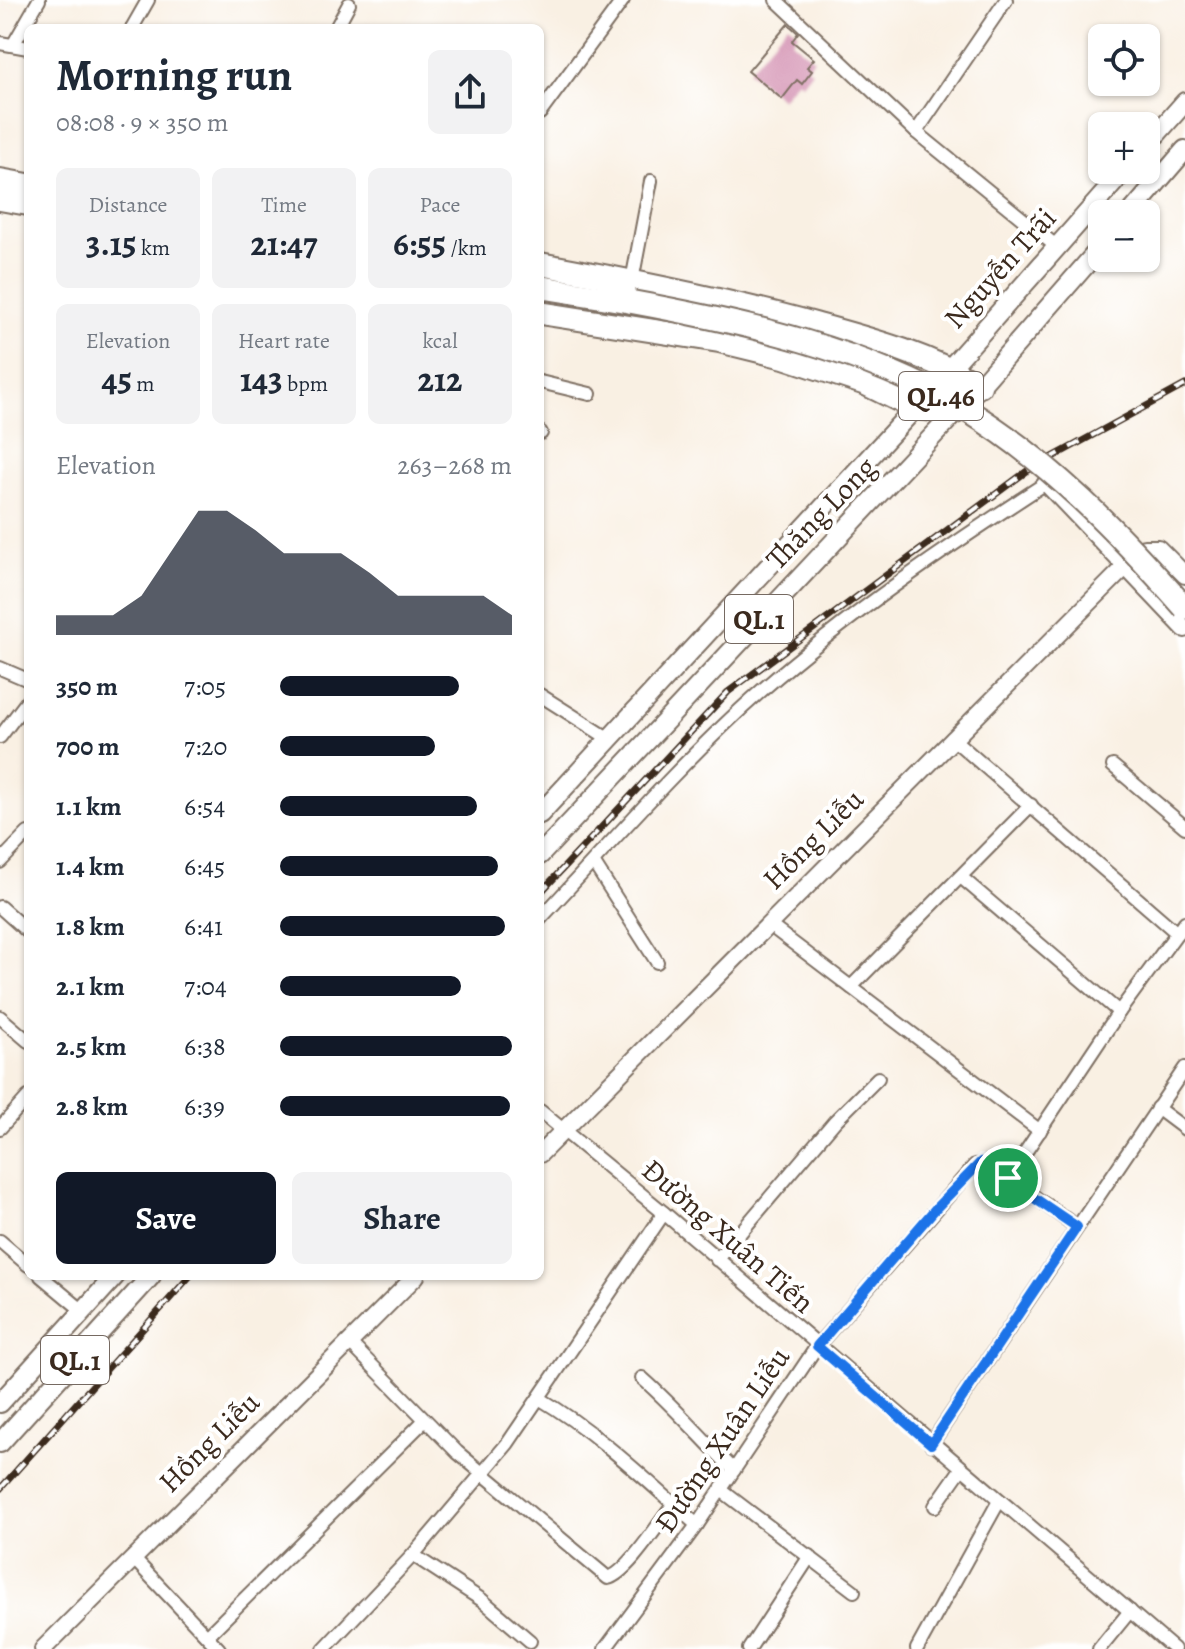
<!DOCTYPE html>
<meta charset="utf-8">
<style>
:root{--surface:#fff;--page:#f2f2f3;--text:#1f2937;--muted:#747a83;--accent:#111827}
body{margin:0;font-family:Alegreya,serif;background:var(--page);color:var(--text);height:100vh;display:flex;flex-direction:column;font-size:30px;white-space:nowrap}
*{box-sizing:border-box;margin:0}
p{font-size:26px;color:var(--muted)}
.icon{flex:none;width:44px;height:44px;fill:none;stroke:currentColor;stroke-width:2;stroke-linecap:round;stroke-linejoin:round}
.map{position:relative;flex:1;overflow:hidden}
.drawer{position:absolute;left:24px;top:24px;width:520px;height:1256px;display:flex;flex-direction:column;background:var(--surface);border-radius:12px;box-shadow:0 2px 6px #0004}
.drawer>*{flex:none}
.buttons{position:absolute;left:1088px;top:24px;display:grid;gap:16px}
.buttons a{display:grid;place-items:center;width:72px;height:72px;border-radius:12px;background:var(--surface);box-shadow:0 2px 6px #0004;font-size:40px}
.pin{position:absolute;display:grid;place-items:center;width:68px;height:68px;color:#fff;margin:-34px;border:4px solid #fff;border-radius:50%;box-shadow:0 2px 8px #0007}
.round{display:grid;place-items:center;flex:none;width:84px;height:84px;border-radius:12px;background:var(--page)}
.overview{display:flex;align-items:center;justify-content:space-between;height:136px;padding:0 32px}
h1{font-size:44px;font-weight:700;line-height:60px}
.stats{display:grid;grid-template-columns:repeat(3,1fr);gap:12px;height:136px;padding:8px 32px}
.stats div{display:grid;align-content:center;border-radius:12px;background:var(--page);text-align:center}
.stats b{font-size:34px;font-weight:700}
.stats small{font-size:22px;font-weight:400}
.stats p{font-size:22px}
.chart{height:224px;padding:16px 32px}
.chart p{display:flex;justify-content:space-between}
.chart svg{width:100%;height:144px;margin-top:8px;fill:var(--accent);opacity:.7}
.cta{display:flex;gap:16px;margin-top:auto;padding:16px 32px}
.cta a{flex:1;height:92px;border-radius:12px;background:var(--accent);color:#fff;font-size:32px;font-weight:700;line-height:92px;text-align:center}
.cta a+a{background:var(--page);color:var(--text)}
ul{padding:0 32px;list-style:none;font-size:26px}
li{display:grid;grid-template-columns:128px 96px 1fr;align-items:center;height:60px}
li i{height:20px;border-radius:10px;background:var(--accent)}
.map>svg:first-child{display:block}
.building{fill:#d79ab8}
.lines{fill:none;stroke-linecap:round;stroke-linejoin:round}
.street-casing{stroke:#7e6f63;stroke-width:16}
.secondary-casing{stroke:#7e6f63;stroke-width:20}
.primary-casing{stroke:#7e6f63;stroke-width:22}
.highway-casing{stroke:#7e6f63;stroke-width:26}
.street{stroke:#fff;stroke-width:12}
.secondary{stroke:#fff;stroke-width:16}
.primary{stroke:#fff;stroke-width:18}
.highway{stroke:#fff;stroke-width:22}
.rail-casing{stroke:#3b2a1e;stroke-width:7}
.rail{stroke:#fff;stroke-width:4;stroke-dasharray:12;stroke-linecap:butt}
.highway-bridge-casing{stroke:#7e6f63;stroke-width:26;stroke-linecap:butt}
.highway-bridge{stroke:#fff;stroke-width:22}
.route-casing{stroke:#fff;stroke-width:16}
.route{stroke:#1a73e8;stroke-width:10}
.labels{text-anchor:middle;stroke-width:8;stroke-linejoin:round;paint-order:stroke}
.shield{fill:#fff;stroke:#766a62;stroke-width:2}
.shield-label{font-size:28px;font-weight:bold;fill:#3b2a1e}
.street-label{font-size:30px;fill:#3b2a1e;stroke:#fff}
</style>
<div class="map">
<svg width="1185" height="1649" viewBox="0 0 1185 1649">
<rect width="100%" height="100%" fill="#fff"/>
<filter id="ink" filterUnits="userSpaceOnUse"><feTurbulence type="fractalNoise" baseFrequency=".0125" numOctaves="2"/><feDisplacementMap in="SourceGraphic" scale="16" xChannelSelector="R" yChannelSelector="G"/><feConvolveMatrix kernelMatrix="1 2 1 2 8 2 1 2 1" color-interpolation-filters="sRGB"/></filter>
<filter id="wash" filterUnits="userSpaceOnUse"><feTurbulence type="fractalNoise" baseFrequency=".006" numOctaves="4" result="noise"/><feDisplacementMap in="SourceGraphic" scale="32" xChannelSelector="R" yChannelSelector="G"/><feGaussianBlur stdDeviation="1.8" result="paint"/><feColorMatrix in="noise" values="0 0 0 0 0 0 0 0 0 0 0 0 0 0 0 0 0 1.4 0 .05"/><feComposite in="paint" operator="in"/></filter>
<g filter="url(#wash)">
<rect width="100%" height="100%" fill="#f9f0e3"/>
<g id="blocks">
<!-- building -->
<path class="building" d="M788 24 798 33 792 41 814 59 807 67 812 71 802 84 797 80 782 99 748 71Z"/>
</g>
</g>
<g filter="url(#ink)">
<use href="#blocks" fill-opacity="0" stroke="#7e6f63" stroke-width="2"/>
<g class="lines">
<defs>
<g id="street">
<path d="M776 0 916 132 1057 247"/>
<path d="M132 28 148 0"/>
<path d="M336 28 349 4"/>
<path d="M0 43 28 48"/>
<path d="M13 45 39 0"/>
<path d="M540 113 623 0"/>
<path d="M916 132 1006 0"/>
<path d="M632 281 651 181"/>
<path d="M540 382 590 394"/>
<path d="M540 432 541 433"/>
<path d="M0 668 28 680"/>
<path d="M540 695 608 738"/>
<path d="M0 737 28 700"/>
<path d="M952 738 1177 933"/>
<path d="M1113 766 1185 827"/>
<path d="M0 862 28 833"/>
<path d="M593 862 657 962"/>
<path d="M962 878 1119 1012"/>
<path d="M0 907 28 932"/>
<path d="M540 919C612 842 682 761 761 691 850 613 946 548 1046 483"/>
<path d="M768 924 1040 1131"/>
<path d="M851 987 1031 805"/>
<path d="M0 1017 28 1041"/>
<path d="M1157 1108 1185 1129"/>
<path d="M540 1111 664 1213 1174 1649"/>
<path d="M0 1128 28 1097"/>
<path d="M1008 1178 1077 1227"/>
<path d="M0 1241 28 1265"/>
<path d="M717 1260 835 1121 878 1078"/>
<path d="M41 1276 83 1311"/>
<path d="M350 1343 457 1452 608 1578C627 1574 660 1521 674 1504"/>
<path d="M642 1378C675 1407 702 1439 734 1470"/>
<path d="M539 1398C599 1434 645 1479 697 1525"/>
<path d="M931 1444 1185 1068"/>
<path d="M721 1490 854 1591"/>
<path d="M935 1506 961 1469"/>
<path d="M413 1555 482 1600 530 1641"/>
<path d="M133 1558 219 1649"/>
<path d="M207 1636 425 1420"/>
<path d="M324 1649 413 1555 508 1443 664 1213"/>
<path d="M605 1649 697 1525 817 1346 975 1165 985 1164 1008 1178 1119 1012 1185 922"/>
<path d="M749 1649 810 1556"/>
<path d="M917 1649 999 1501"/>
<path d="M1099 1649 1130 1611"/>
</g>
<g id="secondary">
<path d="M1046 483 1185 629"/>
<path d="M540 1154 1144 548H1158L1185 575"/>
<path d="M43 1649 416 1276"/>
</g>
<g id="primary">
<path d="M1146 146 1185 102"/>
<path d="M1130 214 1185 150"/>
<path d="M540 814 915 408 1125 170"/>
<path d="M540 855 980 386 1102 246"/>
<path d="M0 1403 115 1276"/>
<path d="M0 1443 151 1276"/>
</g>
<g id="highway">
<path d="M0 180 28 185"/>
<path d="M0 199 28 204"/>
<path d="M540 264C633 281 724 299 815 324 873 340 927 354 980 386"/>
<path d="M540 287 632 302"/>
<path d="M540 313 719 341 784 357 866 384 915 408 956 412"/>
</g>
</defs>
<!-- street casing -->
<use href="#street" class="street-casing"/>
<!-- secondary casing -->
<use href="#secondary" class="secondary-casing"/>
<!-- primary casing -->
<use href="#primary" class="primary-casing"/>
<!-- highway casing -->
<use href="#highway" class="highway-casing"/>
<!-- street -->
<use href="#street" class="street"/>
<!-- secondary -->
<use href="#secondary" class="secondary"/>
<!-- primary -->
<use href="#primary" class="primary"/>
<!-- highway -->
<use href="#highway" class="highway"/>
<defs>
<g id="rail">
<path d="M540 893 728 692 1027 471 1185 385"/>
<path d="M0 1489 190 1276"/>
</g>
</defs>
<!-- rail casing -->
<use href="#rail" class="rail-casing"/>
<!-- rail -->
<use href="#rail" class="rail"/>
<defs>
<path id="highway-bridge" d="M632 302C746 323 864 349 965 409 1050 461 1120 534 1185 608"/>
</defs>
<!-- highway-bridge casing -->
<use href="#highway-bridge" class="highway-bridge-casing"/>
<!-- highway-bridge -->
<use href="#highway-bridge" class="highway-bridge"/>
</g>
</g>
<g class="lines" filter="url(#ink)">
<defs>
<path id="route" d="M981 1162 1077 1227 931 1444 817 1346 936 1208Z"/>
</defs>
<!-- route casing -->
<use href="#route" class="route-casing"/>
<!-- route -->
<use href="#route" class="route"/>
</g>
<g class="labels">
<!-- shield labels -->
<g class="shield">
<rect x="899" y="372" width="84" height="48" rx="6"/>
<rect x="725" y="595" width="68" height="48" rx="6"/>
<rect x="41" y="1336" width="68" height="48" rx="6"/>
</g>
<g class="shield-label">
<text x="941" y="406">QL.46</text>
<text x="759" y="629">QL.1</text>
<text x="75" y="1370">QL.1</text>
</g>
<!-- street labels -->
<g class="street-label">
<text transform="translate(1000 268) rotate(-48)" y="10">Nguyễn Trãi</text>
<text transform="translate(821 513) rotate(-46)" y="10">Thăng Long</text>
<text transform="translate(813 839) rotate(-45)" y="10">Hồng Liễu</text>
<text transform="translate(728 1236) rotate(41)" y="10">Đường Xuân Tiến</text>
<text transform="translate(722 1440) rotate(-56)" y="10">Đường Xuân Liễu</text>
<text transform="translate(209 1442) rotate(-45)" y="10">Hồng Liễu</text>
</g>
</g>
</svg>
<div class="buttons">
<a><svg class="icon" aria-label="locate" viewBox="0 0 24 24"><circle cx="12" cy="12" r="6"/><path d="M12 2v4M12 18v4M2 12h4M18 12h4"/></svg></a>
<a>+</a>
<a>−</a>
</div>
<div class="pin" style="left:1008px;top:1178px;background:#1e9e55"><svg class="icon" aria-label="arrive" viewBox="0 0 24 24"><path d="M6 21V4h12l-3 4 3 4H6"/></svg></div>
<section class="drawer">
<div class="overview"><div><h1>Morning run</h1><p>08:08 · 9 × 350 m</p></div><a class="round"><svg class="icon" aria-label="share" viewBox="0 0 24 24"><path d="M12 15V3M7 8l5-5 5 5M5 13v7h14v-7"/></svg></a></div>
<div class="stats">
<div><p>Distance</p><b>3.15<small> km</small></b></div>
<div><p>Time</p><b>21:47</b></div>
<div><p>Pace</p><b>6:55<small> /km</small></b></div>
</div>
<div class="stats">
<div><p>Elevation</p><b>45<small> m</small></b></div>
<div><p>Heart rate</p><b>143<small> bpm</small></b></div>
<div><p>kcal</p><b>212</b></div>
</div>
<div class="chart"><p><span>Elevation</span>263–268 m</p>
<svg viewBox="0 0 160 44" preserveAspectRatio="none"><path d="M0 44V38L10 38L20 38L30 32L40 19L50 6L60 6L70 12L80 19L90 19L100 19L110 25L120 32L130 32L140 32L150 32L160 38V44z"/></svg>
</div>
<ul>
<li><b>350 m</b>7:05<i style="width:77%"></i></li>
<li><b>700 m</b>7:20<i style="width:67%"></i></li>
<li><b>1.1 km</b>6:54<i style="width:85%"></i></li>
<li><b>1.4 km</b>6:45<i style="width:94%"></i></li>
<li><b>1.8 km</b>6:41<i style="width:97%"></i></li>
<li><b>2.1 km</b>7:04<i style="width:78%"></i></li>
<li><b>2.5 km</b>6:38<i style="width:100%"></i></li>
<li><b>2.8 km</b>6:39<i style="width:99%"></i></li>
</ul>
<div class="cta"><a>Save</a><a>Share</a></div>
</section>
</div>
